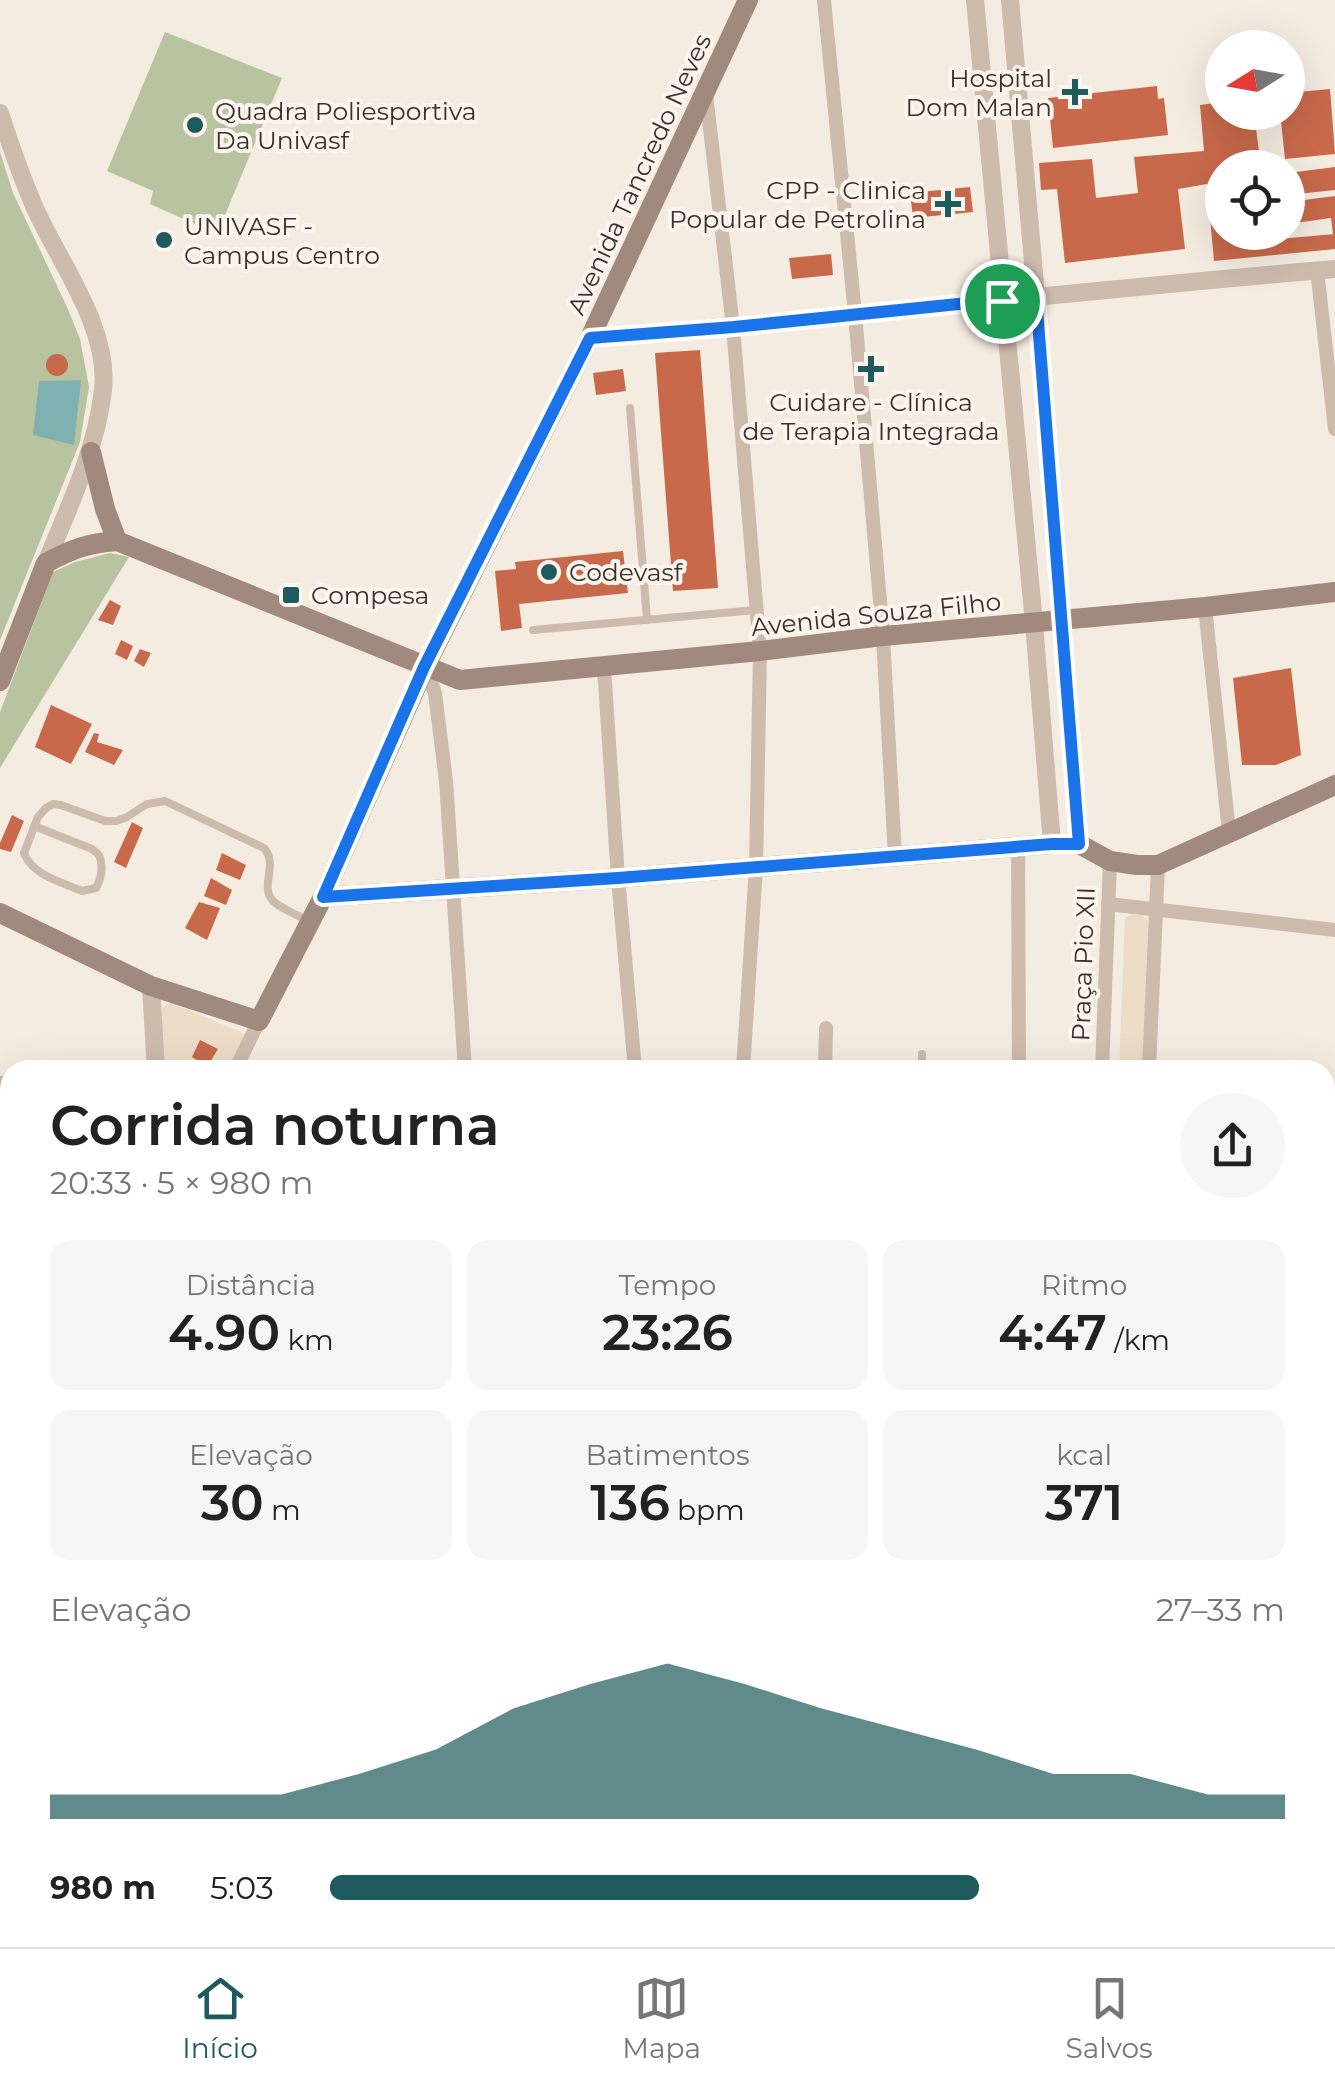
<!DOCTYPE html>
<html lang="pt">
<meta charset="utf-8">
<style>
:root{--surface:#fff;--page:#f6f6f6;--text:#222;--muted:#767676;--line:#e0e0e0;--accent:#1f5a5e}
body{margin:0;font-family:Montserrat,sans-serif;background:var(--page);color:var(--text);height:100vh;display:flex;flex-direction:column;font-size:38px;white-space:nowrap}
*{box-sizing:border-box;margin:0}
p{font-size:32px;color:var(--muted)}
.icon{flex:none;width:55px;height:55px;fill:none;stroke:currentColor;stroke-width:2;stroke-linecap:round;stroke-linejoin:round}
.map{position:relative;flex:1;overflow:hidden}
.panel{position:absolute;left:0px;top:1060px;width:1335px;height:888px;display:flex;flex-direction:column;background:var(--surface);border-radius:30px 30px 0 0;box-shadow:0 10px 40px #0002}
.panel>*{flex:none}
.needle{width:65px;rotate:259deg}
.controls{position:absolute;left:1205px;top:30px;display:grid;gap:20px}
.controls a{display:grid;place-items:center;width:100px;height:100px;border-radius:50%;background:var(--surface);box-shadow:0 10px 40px #0002;font-size:50px}
.pin{position:absolute;display:grid;place-items:center;width:85px;height:85px;color:#fff;margin:-42px;border:5px solid #fff;border-radius:50%;box-shadow:0 2px 10px #0007}
.round{display:grid;place-items:center;flex:none;width:105px;height:105px;border-radius:52px;background:var(--page)}
.headline{display:flex;align-items:center;justify-content:space-between;height:170px;padding:0 50px}
h1{font-size:55px;font-weight:600;line-height:75px}
.metrics{display:grid;grid-template-columns:repeat(3,1fr);gap:15px;height:170px;padding:10px 50px}
.metrics div{display:grid;align-content:center;border-radius:20px;background:var(--page);text-align:center}
.metrics b{font-size:50px;font-weight:600}
.metrics small{font-size:28px;font-weight:400}
.metrics p{font-size:28px}
.chart{height:280px;padding:20px 50px}
.chart p{display:flex;justify-content:space-between}
.chart svg{width:100%;height:180px;margin-top:10px;fill:var(--accent);opacity:.7}
ul{padding:0 50px;list-style:none;font-size:32px}
li{display:grid;grid-template-columns:160px 120px 1fr;align-items:center;height:75px}
li i{height:25px;border-radius:12px;background:var(--accent)}
.tabs{display:flex;justify-content:space-around;align-items:center;height:140px;border-top:2px solid var(--line);background:var(--surface);font-size:28px;color:var(--muted)}
.tabs a{display:grid;justify-items:center;gap:5px}
.tabs .current{color:var(--accent)}
.map>svg:first-child{display:block}
.green{fill:#b8c4a0}
.plaza{fill:#ecdcc8}
.water{fill:#7fb0b2}
.building{fill:#c8694b}
.lines{fill:none;stroke-linecap:round;stroke-linejoin:round}
.service{stroke:#cdbbac;stroke-width:8}
.minor{stroke:#cdbbac;stroke-width:14}
.tertiary{stroke:#cdbbac;stroke-width:18}
.secondary{stroke:#a18a7d;stroke-width:20}
.route-casing{stroke:#fff;stroke-width:20}
.route{stroke:#1a73e8;stroke-width:12}
.poi-dot{fill:#1f5a5e;stroke:#fbf5ee;stroke-width:4}
.labels{text-anchor:middle;stroke-width:8;stroke-linejoin:round;paint-order:stroke}
.poi-label{font-size:25px;fill:#3b302b;stroke:#fbf5ee;text-anchor:start}
.street-label{font-size:25px;fill:#3b302b;stroke:#fbf5ee}
</style>
<div class="map">
<svg width="1335" height="1947" viewBox="0 0 1335 1947">
<rect width="100%" height="100%" fill="#f4ebe1"/>
<!-- green -->
<g class="green">
<path d="M165 32 282 78 217 234 150 204 153 191 107 171Z"/>
<path d="M0 152 13 193 67 307 80 339 89 387 80 442 0 640Z"/>
<path d="M110 553 129 557 0 768V712L53 572 75 562Z"/>
<path d="M1335 1738V1947H1240L1234 1938H1325V1744Z"/>
</g>
<!-- plaza -->
<g class="plaza">
<path d="M1133 914 1142 915 1148 921 1143 1070H1119L1125 918Z"/>
<path d="M170 1002 245 1034 229 1070H162L159 1011Z"/>
</g>
<!-- water -->
<path class="water" d="M81 380 74 445 33 435 39 381Z"/>
<!-- building -->
<g class="building">
<path d="M1157 86 1158 99 1164 98 1168 135 1053 148 1048 98Z"/>
<path d="M1330 89 1335 154 1285 159 1280 112H1288V93Z"/>
<path d="M1222 102V112H1254L1261 168H1222V232H1255L1256 241 1335 234V249L1214 261 1207 184 1178 189 1185 249 1065 263 1057 189 1041 190 1039 163 1092 159 1096 198 1138 193 1134 157 1204 151 1200 105Z"/>
<path d="M1335 167V190L1288 195V173Z"/>
<path d="M970 187 973 212 913 218 910 193Z"/>
<path d="M1335 196V234H1333L1331 218 1288 224V202Z"/>
<path d="M831 254 833 275 792 279 789 258Z"/>
<path d="M700 350 718 588 673 591 655 353Z"/>
<circle cx="57" cy="365" r="11"/>
<path d="M623 369 626 391 596 395 593 373Z"/>
<path d="M623 551 628 593 519 604 522 628 501 631 495 571 516 569 515 562Z"/>
<path d="M110 600 121 606 113 625 98 620Z"/>
<path d="M121 640 133 646 127 660 115 654Z"/>
<path d="M140 649 151 653 144 667 134 661Z"/>
<path d="M1291 668 1301 755 1276 765H1242L1233 678Z"/>
<path d="M51 705 92 724 71 764 35 747Z"/>
<path d="M94 733 99 734 97 742 123 750 114 765 85 752Z"/>
<path d="M12 815 24 821 11 852 0 849V843Z"/>
<path d="M132 822 143 828 126 868 114 862Z"/>
<path d="M222 853 246 865 240 880 216 870Z"/>
<path d="M211 878 232 890 226 905 204 896Z"/>
<path d="M199 902 220 908 207 940 185 928Z"/>
<path d="M200 1040 218 1049 207 1067 192 1057Z"/>
<path d="M10 1800V1886L0 1887V1801Z"/>
</g>
<g class="lines">
<!-- service -->
<g class="service">
<path d="M630 408 647 620"/>
<path d="M533 630 756 610"/>
<path d="M34 826 92 849 99 855C104 867 102 877 96 888L82 891C61 882 32 875 24 853L38 817 46 808 53 804 61 805 105 821H116L127 817 147 804 165 801 264 848C279 865 259 886 273 901 283 910 298 915 309 921"/>
<path d="M922 1070V1054"/>
</g>
<!-- minor -->
<g class="minor">
<path d="M824 0 855 314 883 636 895 857"/>
<path d="M706 94 733 327 760 651 756 867 743 1070"/>
<path d="M1317 270 1335 429"/>
<path d="M1205 607 1229 832"/>
<path d="M425 667 435 693 446 781 465 1070"/>
<path d="M604 667 618 878 635 1070"/>
<path d="M1018 847 1019 1070"/>
<path d="M1108 904 1335 930"/>
<path d="M235 1070 259 1021"/>
<path d="M825 1070 826 1028"/>
<path d="M1102 1070 1110 861"/>
<path d="M1149 1070 1158 865"/>
<path d="M0 1083 10 1084"/>
<path d="M1325 1212H1335"/>
<path d="M0 1234H10"/>
<path d="M0 1359 10 1358"/>
<path d="M0 1483H10"/>
<path d="M1325 1540H1335"/>
<path d="M1325 1574H1335"/>
<path d="M0 1784 10 1783"/>
<path d="M748 1938 757 1947"/>
<path d="M1204 1938 1210 1947"/>
<path d="M604 1947 702 1940"/>
<path d="M1154 1947 1164 1938"/>
</g>
<!-- tertiary -->
<g class="tertiary">
<path d="M975 0 1034 623 1052 844"/>
<path d="M1010 0 1036 296 1079 844"/>
<path d="M0 113C10 144 21 176 34 206 58 261 110 327 103 390 96 451 69 506 46 563"/>
<path d="M590 338C839 319 1086 290 1335 269"/>
<path d="M151 986 156 1070"/>
<path d="M1325 1600 1335 1591"/>
<path d="M78 1938 79 1947"/>
<path d="M948 1947 958 1938"/>
</g>
<!-- secondary -->
<g class="secondary">
<path d="M91 452 105 509 117 541"/>
<path d="M0 681 46 563C72 549 88 543 117 541L460 680 760 651 883 636 1205 607 1335 592"/>
<path d="M323 897 618 878 1052 844H1079L1110 861 1137 865H1158L1335 785"/>
<path d="M0 913 151 986 259 1021 323 897 425 667 590 338 748 0"/>
</g>
</g>
<g class="lines">
<defs>
<path id="route" d="M1036 296 1079 844H1052L618 878 323 897 424 667 590 338 734 327Z"/>
</defs>
<!-- route casing -->
<use href="#route" class="route-casing"/>
<!-- route -->
<use href="#route" class="route"/>
</g>
<!-- markers -->
<g class="poi-dot">
<path d="M1070 77h10v10h10v10h-10v10h-10v-10h-10v-10h10z"/>
<circle cx="195" cy="125" r="10"/>
<path d="M943 189h10v10h10v10h-10v10h-10v-10h-10v-10h10z"/>
<circle cx="164" cy="240" r="10"/>
<path d="M866 354h10v10h10v10h-10v10h-10v-10h-10v-10h10z"/>
<circle cx="549" cy="572" r="10"/>
<rect x="281" y="585" width="20" height="20" rx="5"/>
</g>
<g class="labels">
<!-- poi labels -->
<g class="poi-label">
<text x="1052" y="87" text-anchor="end">Hospital<tspan x="1052" dy="29">Dom Malan</tspan></text>
<text x="215" y="120">Quadra Poliesportiva<tspan x="215" dy="29">Da Univasf</tspan></text>
<text x="926" y="199" text-anchor="end">CPP - Clinica<tspan x="926" dy="29">Popular de Petrolina</tspan></text>
<text x="184" y="235">UNIVASF -<tspan x="184" dy="29">Campus Centro</tspan></text>
<text x="871" y="411" text-anchor="middle">Cuidare - Clínica<tspan x="871" dy="29">de Terapia Integrada</tspan></text>
<text x="569" y="581">Codevasf</text>
<text x="311" y="604">Compesa</text>
</g>
<!-- street labels -->
<g class="street-label">
<text transform="translate(639 174) rotate(-65)" y="9">Avenida Tancredo Neves</text>
<text transform="translate(876 614) rotate(-6)" y="9">Avenida Souza Filho</text>
<text transform="translate(1083 964) rotate(-88)" y="9">Praça Pio XII</text>
</g>
</g>
</svg>
<div class="controls">
<a><svg class="needle" viewBox="-14 -14 28 28"><path d="M0-13l5 13h-10z" fill="#e53935"/><path d="M0 13l5-13h-10z" fill="#767676"/></svg></a>
<a><svg class="icon" aria-label="locate" viewBox="0 0 24 24"><circle cx="12" cy="12" r="6"/><path d="M12 2v4M12 18v4M2 12h4M18 12h4"/></svg></a>
</div>
<div class="pin" style="left:1002px;top:301px;background:#1e9e55"><svg class="icon" aria-label="arrive" viewBox="0 0 24 24"><path d="M6 21V4h12l-3 4 3 4H6"/></svg></div>
<section class="panel">
<div class="headline"><div><h1>Corrida noturna</h1><p>20:33 · 5 × 980 m</p></div><a class="round"><svg class="icon" aria-label="share" viewBox="0 0 24 24"><path d="M12 15V3M7 8l5-5 5 5M5 13v7h14v-7"/></svg></a></div>
<div class="metrics">
<div><p>Distância</p><b>4.90<small> km</small></b></div>
<div><p>Tempo</p><b>23:26</b></div>
<div><p>Ritmo</p><b>4:47<small> /km</small></b></div>
</div>
<div class="metrics">
<div><p>Elevação</p><b>30<small> m</small></b></div>
<div><p>Batimentos</p><b>136<small> bpm</small></b></div>
<div><p>kcal</p><b>371</b></div>
</div>
<div class="chart"><p><span>Elevação</span>27–33 m</p>
<svg viewBox="0 0 160 44" preserveAspectRatio="none"><path d="M0 44V38L10 38L20 38L30 38L40 33L50 27L60 17L70 11L80 6L90 11L100 17L110 22L120 27L130 33L140 33L150 38L160 38V44z"/></svg>
</div>
<ul>
<li><b>980 m</b>5:03<i style="width:68%"></i></li>
</ul>
</section>
</div>
<nav class="tabs">
<a class="current"><svg class="icon" aria-label="home" viewBox="0 0 24 24"><path d="M3 11l9-7 9 7M6 9v11h12V9"/></svg>Início</a>
<a><svg class="icon" aria-label="map" viewBox="0 0 24 24"><path d="M3 6l6-2 6 2 6-2v14l-6 2-6-2-6 2zM9 4v14M15 6v14"/></svg>Mapa</a>
<a><svg class="icon" aria-label="saved" viewBox="0 0 24 24"><path d="M7 4h10v16l-5-4-5 4z"/></svg>Salvos</a>
</nav>
